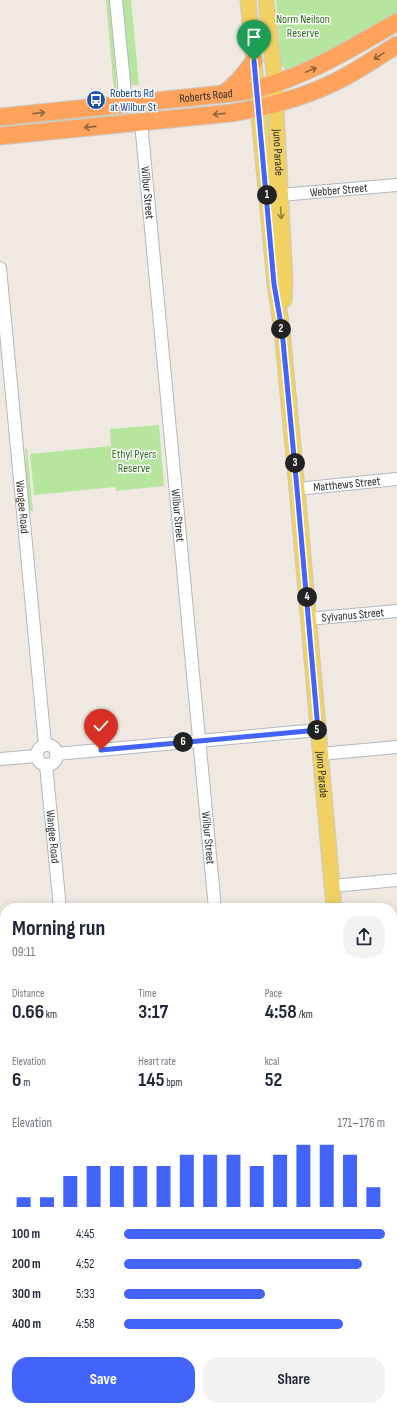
<!DOCTYPE html>
<meta charset="utf-8">
<style>
:root{--surface:#fff;--page:#f2f2f3;--text:#1f2937;--muted:#747a83;--accent:#4264fb}
body{margin:0;font-family:"Sofia Sans Condensed",sans-serif;background:var(--page);color:var(--text);height:100vh;display:flex;flex-direction:column;font-size:15px;white-space:nowrap}
*{box-sizing:border-box;margin:0}
p{font-size:13px;color:var(--muted)}
.icon{flex:none;width:22px;height:22px;fill:none;stroke:currentColor;stroke-width:2;stroke-linecap:round;stroke-linejoin:round}
.map{position:relative;flex:1;overflow:hidden}
.drawer{position:absolute;left:0px;top:903px;width:397px;height:508px;display:flex;flex-direction:column;background:var(--surface);border-radius:16px 16px 0 0;box-shadow:0 2px 10px #0003}
.drawer>*{flex:none}
.pin{position:absolute;display:grid;place-items:center;width:34px;height:34px;color:#fff;margin:-41px -17px;border-radius:50% 50% 50% 0;rotate:-45deg;box-shadow:0 0 4px #0007}
.pin .icon{rotate:45deg}
.km{position:absolute;width:20px;height:20px;margin:-10px;border-radius:50%;background:#222;color:#fff;font-size:11px;line-height:20px;text-align:center}
.round{display:grid;place-items:center;flex:none;width:42px;height:42px;border-radius:16px;background:var(--page)}
.headline{display:flex;align-items:center;justify-content:space-between;height:68px;padding:0 12px}
h1{font-size:22px;font-weight:700;line-height:30px}
.stats{display:grid;grid-template-columns:repeat(3,1fr);gap:6px;height:68px;padding:4px 12px}
.stats div{display:grid;align-content:center}
.stats b{font-size:20px;font-weight:700}
.stats small{font-size:11px;font-weight:400}
.stats p{font-size:11px}
.chart{height:112px;padding:8px 12px}
.chart p{display:flex;justify-content:space-between}
.chart svg{width:100%;height:72px;margin-top:4px;stroke:var(--accent);stroke-width:6}
.button{display:flex;gap:8px;margin-top:auto;padding:8px 12px}
.button a{flex:1;height:46px;border-radius:16px;background:var(--accent);color:#fff;font-size:16px;font-weight:700;line-height:46px;text-align:center}
.button a+a{background:var(--page);color:var(--text)}
ul{padding:0 12px;list-style:none;font-size:13px}
li{display:grid;grid-template-columns:64px 48px 1fr;align-items:center;height:30px}
li i{height:10px;border-radius:5px;background:var(--accent)}
.map>svg:first-child{display:block}
.green{fill:#b6e59e}
.lines{fill:none;stroke-linecap:round;stroke-linejoin:round}
.minor-casing{stroke:#b4b7c1;stroke-width:14}
.major-casing{stroke:#c9c9c9;stroke-width:17}
.highway-casing{stroke:#c9c9c9;stroke-width:19}
.minor{stroke:#fff;stroke-width:12}
.major{stroke:#f2d163;stroke-width:15}
.highway{stroke:#ffa35c;stroke-width:17}
.oneway{stroke:#8c6343}
.oneway2{stroke:#908048}
.route-casing{stroke:#fff;stroke-width:8}
.route{stroke:#4264fb;stroke-width:5}
.labels{text-anchor:middle;stroke-width:3;stroke-linejoin:round;paint-order:stroke}
.park-label{font-size:12px;fill:#2c6e1b;stroke:#fff}
.transit-label{font-size:12px;fill:#164399;stroke:#fff;text-anchor:start}
.street-label{font-size:12px;fill:#2e2e2e;stroke:#fff}
</style>
<div class="map">
<svg width="397" height="1411" viewBox="0 0 397 1411">
<rect width="100%" height="100%" fill="#efe9e1"/>
<!-- green -->
<g class="green">
<path d="M106 0H110L117 92H114Z"/>
<path d="M123 0H131L139 85H132L130 78Z"/>
<path d="M276 0H397V13L331 52 286 71 281 64Z"/>
<path d="M149 109 168 110V112L0 129V124Z"/>
<path d="M159 425 164 486 116 491 115 487 34 495 30 454 111 446 110 429Z"/>
<path d="M27 448 33 511H30L23 465 26 461 25 449Z"/>
</g>
<g class="lines">
<defs>
<g id="minor">
<path d="M116 0 126 104"/>
<path id="s1" d="M141 122 215 908"/>
<path id="s2" d="M280 195 397 185"/>
<path id="s3" d="M0 268 45 745"/>
<path id="s4" d="M297 489 397 479"/>
<path id="s5" d="M308 619 397 611"/>
<circle cx="47" cy="755" r="10"/>
<path d="M56 754 318 730"/>
<path d="M320 754 397 747"/>
<path d="M0 759 37 756"/>
<path id="s6" d="M46 765 60 908"/>
<path d="M333 886 397 880"/>
<path d="M392 1016H397"/>
<path d="M0 1294 5 1289"/>
</g>
<g id="major">
<path id="s7" d="M248 0 275 284 282 330 297 489 334 908"/>
<path id="s8" d="M266 0 274 72 285 282 284 300"/>
<path d="M0 1236 5 1239"/>
<path d="M0 1255 5 1259"/>
<path d="M222 1406 229 1411"/>
<path d="M241 1406 248 1411"/>
<path d="M382 1406 383 1411"/>
</g>
<g id="highway">
<path d="M223 94C236 86 245 74 254 61"/>
<path id="s9" d="M0 117 223 94C234 93 245 92 256 89 307 76 352 48 397 22"/>
<path d="M0 136 231 113C268 107 303 98 337 81 357 71 377 57 397 45"/>
</g>
</defs>
<!-- minor casing -->
<use href="#minor" class="minor-casing"/>
<!-- major casing -->
<use href="#major" class="major-casing"/>
<!-- highway casing -->
<use href="#highway" class="highway-casing"/>
<!-- minor -->
<use href="#minor" class="minor"/>
<!-- major -->
<use href="#major" class="major"/>
<!-- highway -->
<use href="#highway" class="highway"/>
</g>
<!-- one-way arrows -->
<defs><path id="oneway-shaft" d="M-6 0H5M1.5-3L5.5 0L1.5 3" fill="none" stroke-width="1.6" stroke-linecap="round" stroke-linejoin="round"/></defs>
<g class="oneway">
<use href="#oneway-shaft" transform="translate(379 56) rotate(148)"/>
<use href="#oneway-shaft" transform="translate(311 70) rotate(-23)"/>
<use href="#oneway-shaft" transform="translate(39 113) rotate(-6)"/>
<use href="#oneway-shaft" transform="translate(219 114) rotate(174)"/>
<use href="#oneway-shaft" transform="translate(90 127) rotate(174)"/>
</g>
<use class="oneway2" href="#oneway-shaft" transform="translate(281 213) rotate(87)"/>
<g class="lines">
<defs>
<path id="route" d="M101 750 318 730 297 489 282 330 274 284 254 61"/>
</defs>
<!-- route casing -->
<use href="#route" class="route-casing"/>
<!-- route -->
<use href="#route" class="route"/>
</g>
<!-- icons -->
<defs>
<symbol id="bus-disc" viewBox="-11 -11 22 22"><circle r="9.5" fill="#1a4fb4" stroke="#fff"/><path d="M-5-6H5V4H4V6H2V4H-2V6H-4V4H-5ZM-3.5-4V0h7V-4ZM-3.5 1.2v1.5H-2V1.2ZM2 1.2v1.5H3.5V1.2Z" fill="#fff"/></symbol>
</defs>
<g fill-rule="evenodd">
<use href="#bus-disc" x="85" y="89" width="22" height="22"/>
</g>
<g class="labels">
<!-- park labels -->
<g class="park-label">
<text x="303" y="23">Norm Neilson<tspan x="303" dy="14">Reserve</tspan></text>
<text x="134" y="458">Ethyl Pyers<tspan x="134" dy="14">Reserve</tspan></text>
</g>
<!-- transit labels -->
<g class="transit-label">
<text x="110" y="97">Roberts Rd<tspan x="110" dy="14">at Wilbur St</tspan></text>
</g>
<!-- street labels -->
<g class="street-label">
<text dy="4" stroke="none"><textPath href="#s9" startOffset="207">Roberts Road</textPath></text>
<text dy="4" stroke="none"><textPath href="#s8" startOffset="153">Juno Parade</textPath></text>
<text dy="4" stroke="none"><textPath href="#s2" startOffset="59">Webber Street</textPath></text>
<text dy="4" stroke="none"><textPath href="#s1" startOffset="71">Wilbur Street</textPath></text>
<text dy="4" stroke="none"><textPath href="#s4" startOffset="50">Matthews Street</textPath></text>
<text dy="4" stroke="none"><textPath href="#s3" startOffset="240">Wangee Road</textPath></text>
<text dy="4" stroke="none"><textPath href="#s1" startOffset="395">Wilbur Street</textPath></text>
<text dy="4" stroke="none"><textPath href="#s5" startOffset="45">Sylvanus Street</textPath></text>
<text dy="4" stroke="none"><textPath href="#s7" startOffset="778">Juno Parade</textPath></text>
<text dy="4" stroke="none"><textPath href="#s6" startOffset="72">Wangee Road</textPath></text>
<text dy="4" stroke="none"><textPath href="#s1" startOffset="719">Wilbur Street</textPath></text>
</g>
</g>
</svg>
<div class="pin" style="left:254px;top:61px;background:#1e9e55"><svg class="icon" aria-label="arrive" viewBox="0 0 24 24"><path d="M6 21V4h12l-3 4 3 4H6"/></svg></div>
<div class="pin" style="left:101px;top:750px;background:#d93025"><svg class="icon" aria-label="check" viewBox="0 0 24 24"><path d="M5 12l5 5 9-10"/></svg></div>
<b class="km" style="left:267px;top:195px">1</b>
<b class="km" style="left:281px;top:329px">2</b>
<b class="km" style="left:295px;top:463px">3</b>
<b class="km" style="left:307px;top:597px">4</b>
<b class="km" style="left:317px;top:730px">5</b>
<b class="km" style="left:183px;top:742px">6</b>
<section class="drawer">
<div class="headline"><div><h1>Morning run</h1><p>09:11</p></div><a class="round"><svg class="icon" aria-label="share" viewBox="0 0 24 24"><path d="M12 15V3M7 8l5-5 5 5M5 13v7h14v-7"/></svg></a></div>
<div class="stats">
<div><p>Distance</p><b>0.66<small> km</small></b></div>
<div><p>Time</p><b>3:17</b></div>
<div><p>Pace</p><b>4:58<small> /km</small></b></div>
</div>
<div class="stats">
<div><p>Elevation</p><b>6<small> m</small></b></div>
<div><p>Heart rate</p><b>145<small> bpm</small></b></div>
<div><p>kcal</p><b>52</b></div>
</div>
<div class="chart"><p><span>Elevation</span>171–176 m</p>
<svg viewBox="0 0 160 44" preserveAspectRatio="none"><path d="M5 44V38M15 44V38M25 44V25M35 44V19M45 44V19M55 44V19M65 44V19M75 44V12M85 44V12M95 44V12M105 44V19M115 44V12M125 44V6M135 44V6M145 44V12M155 44V32"/></svg>
</div>
<ul>
<li><b>100 m</b>4:45<i style="width:100%"></i></li>
<li><b>200 m</b>4:52<i style="width:91%"></i></li>
<li><b>300 m</b>5:33<i style="width:54%"></i></li>
<li><b>400 m</b>4:58<i style="width:84%"></i></li>
</ul>
<div class="button"><a>Save</a><a>Share</a></div>
</section>
</div>
